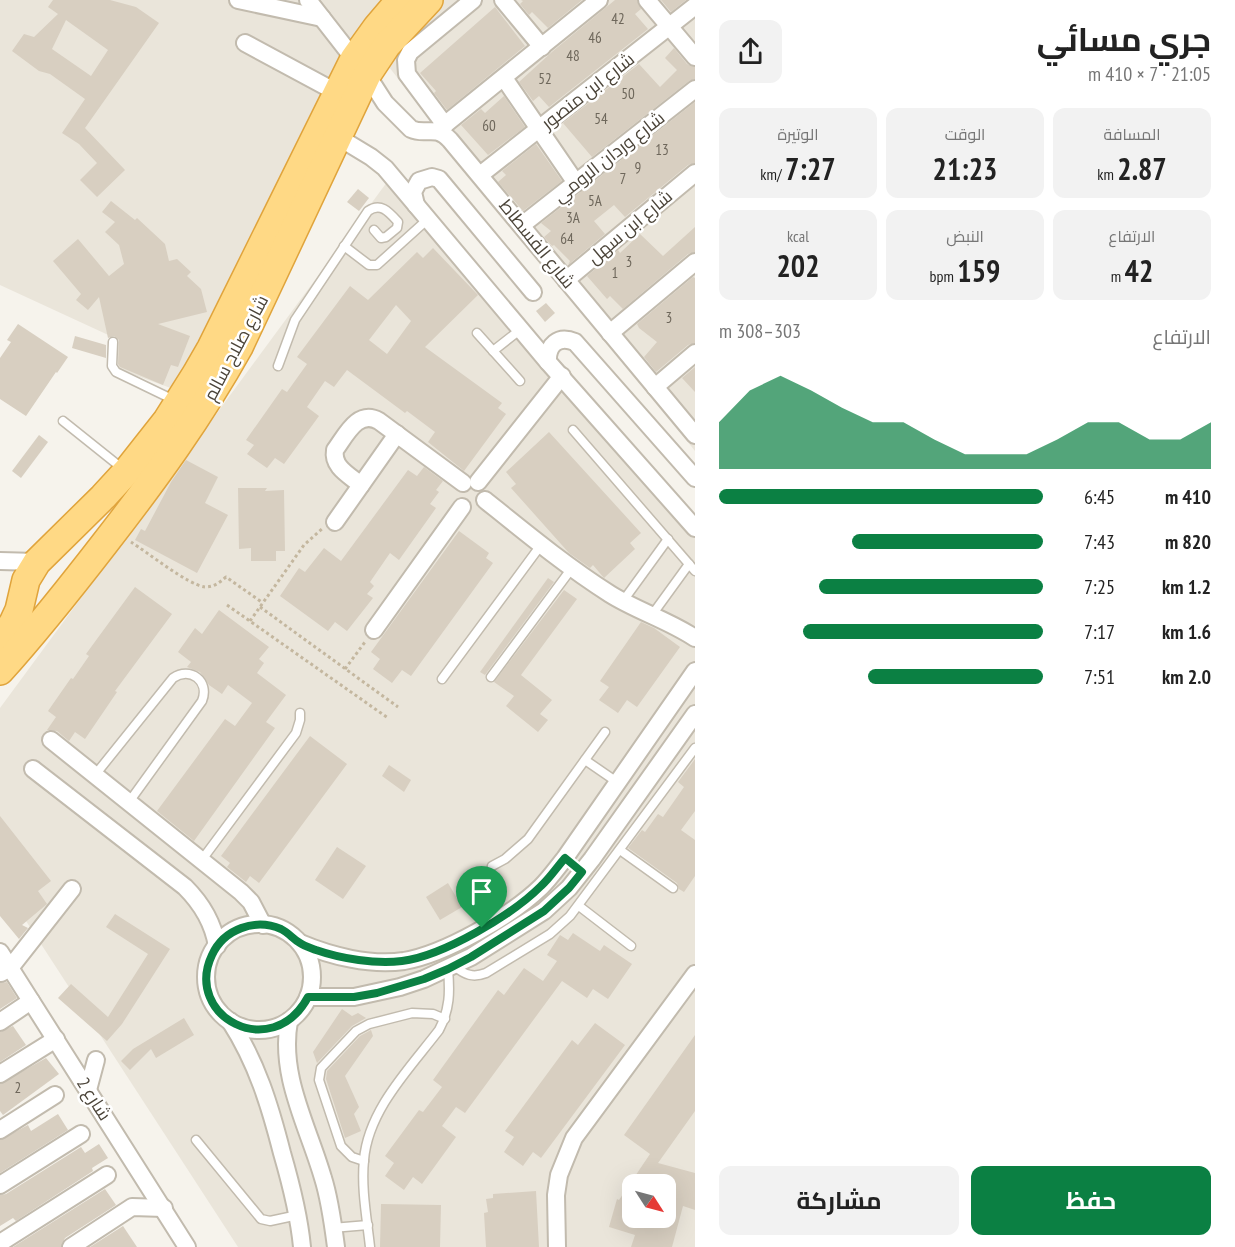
<!DOCTYPE html>
<html lang="ar">
<meta charset="utf-8">
<style>
:root{--surface:#fff;--page:#f2f2f2;--text:#222;--muted:#767676;--accent:#0b8043}
body{margin:0;font-family:"PT Sans Narrow",Cairo,sans-serif;background:var(--page);color:var(--text);direction:rtl;height:100vh;display:flex;flex-direction:column;font-size:22px;white-space:nowrap}
*{box-sizing:border-box;margin:0}
p{font-size:20px;color:var(--muted)}
.icon{flex:none;width:33px;height:33px;fill:none;stroke:currentColor;stroke-width:2;stroke-linecap:round;stroke-linejoin:round}
.map{position:relative;flex:1;overflow:hidden;direction:ltr}
.panel{display:flex;flex-direction:column;background:var(--surface);width:540px}
.panel>*{flex:none}
.needle{width:39px;rotate:126deg}
.fabs{position:absolute;left:622px;top:1174px;display:grid;gap:12px}
.fabs a{display:grid;place-items:center;width:54px;height:54px;border-radius:12px;background:var(--surface);box-shadow:0 6px 24px #0002;font-size:30px}
.pin{position:absolute;display:grid;place-items:center;width:51px;height:51px;color:#fff;margin:-62px -26px;border-radius:50% 50% 50% 0;rotate:-45deg;box-shadow:0 0 6px #0007}
.pin .icon{rotate:45deg}
.round{display:grid;place-items:center;flex:none;width:63px;height:63px;border-radius:12px;background:var(--page)}
.summary{display:flex;align-items:center;justify-content:space-between;height:102px;padding:0 24px}
h1{font-size:33px;font-weight:700;line-height:45px}
.metrics{display:grid;grid-template-columns:repeat(3,1fr);gap:9px;height:102px;padding:6px 24px}
.metrics div{display:grid;align-content:center;border-radius:12px;background:var(--page);text-align:center}
.metrics b{font-size:30px;font-weight:700}
.metrics small{font-size:16px;font-weight:400}
.metrics p{font-size:16px}
.chart{height:168px;padding:12px 24px}
.chart p{display:flex;justify-content:space-between}
.chart svg{width:100%;height:108px;margin-top:6px;fill:var(--accent);opacity:.7}
.button{display:flex;gap:12px;margin-top:auto;padding:12px 24px}
.button a{flex:1;height:69px;border-radius:12px;background:var(--accent);color:#fff;font-size:24px;font-weight:700;line-height:69px;text-align:center}
.button a+a{background:var(--page);color:var(--text)}
ul{padding:0 24px;list-style:none;font-size:20px}
li{display:grid;grid-template-columns:96px 72px 1fr;align-items:center;height:45px}
li i{height:15px;border-radius:8px;background:var(--accent)}
main{display:flex;flex:1;min-height:0}
.map>svg:first-child{display:block}
.residential{fill:#eae5da;fill-rule:evenodd}
.building{fill:#d8cfc1;fill-rule:evenodd}
.lines{fill:none;stroke-linecap:round;stroke-linejoin:round}
.service-casing{stroke:#c2bbae;stroke-width:11}
.minor-casing{stroke:#c2bbae;stroke-width:20}
.trunk-casing{stroke:#e0a43c;stroke-width:30}
.path{stroke:#c4b79f;stroke-width:3;stroke-dasharray:3 3;stroke-linecap:butt}
.service{stroke:#fff;stroke-width:8}
.minor{stroke:#fff;stroke-width:16}
.trunk{stroke:#ffd985;stroke-width:27}
.route-casing{stroke:#fff;stroke-width:12}
.route{stroke:#0b8043;stroke-width:8}
.labels{text-anchor:middle;stroke-width:5;stroke-linejoin:round;paint-order:stroke}
.number-label{font-size:15px;fill:#6e675b}
.street-label{font-size:18px;fill:#4b4439;stroke:#fff}
</style>
<main>
<section class="panel">
<div class="summary"><div><h1>جري مسائي</h1><p>21:05 · 7 × 410 m</p></div><a class="round"><svg class="icon" aria-label="share" viewBox="0 0 24 24"><path d="M12 15V3M7 8l5-5 5 5M5 13v7h14v-7"/></svg></a></div>
<div class="metrics">
<div><p>المسافة</p><b>2.87<small> km</small></b></div>
<div><p>الوقت</p><b>21:23</b></div>
<div><p>الوتيرة</p><b>7:27<small> /km</small></b></div>
</div>
<div class="metrics">
<div><p>الارتفاع</p><b>42<small> m</small></b></div>
<div><p>النبض</p><b>159<small> bpm</small></b></div>
<div><p>kcal</p><b>202</b></div>
</div>
<div class="chart"><p><span>الارتفاع</span>303–308 m</p>
<svg viewBox="0 0 160 44" preserveAspectRatio="none"><path d="M0 44V25L10 12L20 6L30 12L40 19L50 25L60 25L70 32L80 38L90 38L100 38L110 32L120 25L130 25L140 32L150 32L160 25V44z"/></svg>
</div>
<ul>
<li><b>410 m</b>6:45<i style="width:100%"></i></li>
<li><b>820 m</b>7:43<i style="width:59%"></i></li>
<li><b>1.2 km</b>7:25<i style="width:69%"></i></li>
<li><b>1.6 km</b>7:17<i style="width:74%"></i></li>
<li><b>2.0 km</b>7:51<i style="width:54%"></i></li>
</ul>
<div class="button"><a>حفظ</a><a>مشاركة</a></div>
</section>
<div class="map">
<svg width="695" height="1247" viewBox="0 0 695 1247">
<rect width="100%" height="100%" fill="#f6f3ec"/>
<!-- residential -->
<g class="residential">
<path d="M0 0H695V451L373 47 204 400 118 369 117 339 0 285Z"/>
<path d="M390 178 695 524V1247H238L0 881V708ZM633 1185H666V1218H633Z"/>
</g>
<!-- building -->
<g class="building">
<path d="M53 0H110L136 7 159 23 85 128 125 170 97 197 80 180 97 163 79 144 62 133 85 99 50 74 39 71 12 51 24 34 34 37 58 14 48 7ZM66 20 108 50 91 76 52 49Z"/>
<path d="M521 0H582L548 28 532 12 529 15 520 4 523 1Z"/>
<path d="M615 0H637L641 9 635 14 648 29 549 107 539 96 533 101 519 82 553 51Z"/>
<path d="M661 0H686L671 12Z"/>
<path d="M495 7 525 46 447 110 434 93 436 91 420 73Z"/>
<path d="M674 48 687 64 695 67V79L689 81 592 157 563 123 639 64 660 87 677 70 665 58Z"/>
<path d="M504 96 525 127 488 155 461 125 481 109 485 113Z"/>
<path d="M695 102V163L688 165 625 217 614 205 594 221 605 234 568 265 570 261 554 245 552 246 544 237 551 231 541 223Z"/>
<path d="M536 144 562 181 523 211 498 182 506 175 502 171Z"/>
<path d="M358 189 369 198 359 211 347 202Z"/>
<path d="M111 201 135 220 137 218 165 244 169 261 177 259 191 272 187 276 201 289 207 312 158 324 190 336 178 367 171 365 163 385 120 367 118 364 119 340 114 336 108 338 99 297 88 310 76 300 81 294 53 261 78 239 109 276 124 264 119 245 105 232 115 222 102 212Z"/>
<path d="M695 227V252L688 254 623 309 610 296 607 299 587 276 618 250 620 253 640 234 663 256Z"/>
<path d="M433 248 478 295 425 347 502 403 498 408 506 414 464 471 428 442 435 432 407 411 405 413 347 370 334 387 325 381 307 407 319 416 284 464 275 458 267 468 247 454 254 445 246 440 282 389 287 392 307 364 297 357 350 286 368 300 417 252 423 258ZM396 305 411 321 387 354 369 340Z"/>
<path d="M693 277 695 278V343L688 345 656 372 644 357 657 342 639 328 637 324Z"/>
<path d="M546 303 555 313 545 322 536 311Z"/>
<path d="M18 324 68 357 57 373 56 372 26 416 0 399V358L11 342 7 340Z"/>
<path d="M75 336 106 345V358L72 348Z"/>
<path d="M695 367V392L682 378Z"/>
<path d="M549 432 641 533 630 543 635 549 604 578 593 565 590 568 569 553 511 488 516 484 506 472Z"/>
<path d="M39 435 48 442 21 478 12 471Z"/>
<path d="M186 460 218 477 205 503 228 515 197 573 135 540 141 529 145 531 171 482Z"/>
<path d="M424 467 443 481 436 490 439 492 430 504 436 508 399 560 390 553 370 582 374 586 367 594 373 598 347 631 335 622 328 631 280 596 299 568 305 572 324 548 341 561 408 470 417 476Z"/>
<path d="M238 488H267L265 491 284 490 285 551H276V561H251V548L239 549Z"/>
<path d="M459 531 489 553 486 558 493 563 411 676 402 670 392 683 373 669 380 659 371 652Z"/>
<path d="M548 578 554 582 485 675 480 672Z"/>
<path d="M135 587 172 614 115 691 117 692 85 739 75 732 69 741 57 731 47 730 56 717 48 711 71 678 73 679 89 656 86 654Z"/>
<path d="M564 590 577 599 521 675 552 700 540 714 548 720 538 732 506 706 514 696 494 682Z"/>
<path d="M219 610 269 647 259 659 264 663 257 673 286 695 266 722 275 728 194 841 157 811 225 719 235 726 252 703 228 685 222 694 209 685 200 672 187 667 191 662 178 652 195 628 202 634Z"/>
<path d="M641 622 654 628 680 647 637 707 627 700 618 713 599 700 609 687 600 681Z"/>
<path d="M310 736 347 764 259 883 250 876 246 882 227 867 230 863 221 856Z"/>
<path d="M695 759V811L681 830 695 840V876L684 892 679 889 677 883 628 848 642 830 645 832 658 814 663 817 684 787 678 782Z"/>
<path d="M389 765 411 780 404 792 382 776Z"/>
<path d="M0 816 51 881 38 891 47 904 22 925 28 928 19 939 0 916Z"/>
<path d="M337 847 366 866 343 899 315 880Z"/>
<path d="M448 883 462 907 440 920 426 897Z"/>
<path d="M115 914 170 949 122 1024 107 1041 58 998 71 984 108 1017 148 954 106 927Z"/>
<path d="M573 933 600 951 604 945 632 964 608 999 593 989 587 998 562 981 465 1113 456 1107 442 1126 456 1137 422 1184 413 1177 404 1190 385 1176 394 1163 385 1156 419 1110 423 1112 442 1087 433 1080 498 990 504 995 524 968 543 981 557 961 547 955 560 935 568 940Z"/>
<path d="M7 982 17 998 0 1009V983Z"/>
<path d="M342 1009 352 1016 358 1013 366 1018 352 1026 317 1063 313 1052Z"/>
<path d="M184 1018 194 1035 156 1058 151 1049 130 1070 121 1061 133 1049Z"/>
<path d="M595 1023 625 1045 541 1158 533 1152 523 1166 504 1152 514 1137 505 1131 572 1040 578 1045Z"/>
<path d="M13 1026 26 1045 0 1062V1032Z"/>
<path d="M371 1030 373 1036 345 1076 359 1107 354 1114 361 1131 345 1138 326 1079 327 1071 360 1036Z"/>
<path d="M695 1035V1111L658 1163 695 1173V1210L683 1206 672 1247H631L635 1235 609 1227 617 1199 619 1200 650 1154 624 1135ZM633 1181 648 1185H666V1218H633Z"/>
<path d="M46 1058 59 1074 3 1115 0 1111V1084Z"/>
<path d="M58 1114 68 1130 0 1173V1140L28 1125 31 1131Z"/>
<path d="M99 1144 108 1158 92 1168 93 1171 16 1221 13 1218 0 1226V1195L6 1194 81 1147 85 1153Z"/>
<path d="M105 1189 116 1205 65 1238 61 1247H13Z"/>
<path d="M536 1191 539 1247H486L484 1213 488 1212 486 1199 493 1198V1194Z"/>
<path d="M381 1204 441 1205 440 1247H380Z"/>
<path d="M123 1226 137 1247H90Z"/>
</g>
<g class="lines">
<defs>
<g id="service">
<path d="M344 246 369 265H377L428 219"/>
<path d="M477 333 520 381"/>
<path d="M113 342 112 366 116 372 174 400"/>
<path d="M493 351 521 329"/>
<path d="M278 366 295 320 368 211C381 202 389 212 398 222L397 228 386 237 381 238 374 230"/>
<path d="M63 421 123 469"/>
<path d="M573 430 695 571"/>
<path d="M623 601 668 539"/>
<path d="M652 615 689 564"/>
<path d="M491 677 572 568"/>
<path d="M442 679 541 545"/>
<path d="M585 760 617 782"/>
<path d="M95 775 173 678C190 666 210 681 202 701L129 802"/>
<path d="M620 850 673 888"/>
<path d="M201 861 296 733 300 720V713"/>
<path d="M492 866 505 859 528 839 605 732"/>
<path d="M579 906 631 946"/>
<path d="M454 966C465 975 473 978 486 973L550 934 570 916 695 748"/>
<path d="M196 1140 261 1219 270 1221 298 1215"/>
<path d="M364 1161 352 1157 341 1146 319 1080 321 1068 356 1031 369 1024 412 1013 433 1014 445 1019"/>
<path d="M332 1228 368 1225"/>
<path d="M370 1247C367 1219 361 1188 364 1160 368 1110 410 1068 439 1030 450 1009 450 992 448 969"/>
</g>
<g id="minor">
<path d="M238 0 322 18"/>
<path d="M308 0 354 59"/>
<path d="M503 0 542 47"/>
<path d="M647 0 695 57"/>
<path d="M245 43 336 92"/>
<path d="M367 75 385 103 411 129C426 136 435 124 450 140L695 435"/>
<path d="M504 78 576 183"/>
<path d="M445 125 407 74 406 60 410 52 473 0"/>
<path d="M437 131 599 0"/>
<path d="M338 137 371 157 385 168 548 362 695 528"/>
<path d="M480 175 695 6"/>
<path d="M416 205 413 192 419 181 432 177 439 179 533 292"/>
<path d="M522 225 695 89"/>
<path d="M566 280 695 173"/>
<path d="M610 333 695 262"/>
<path d="M548 362C547 345 558 335 575 342L695 478"/>
<path d="M655 387 695 353"/>
<path d="M478 482 562 376"/>
<path d="M361 485C349 475 332 467 335 450 346 435 358 409 379 421L463 483"/>
<path d="M485 500C526 533 566 566 610 594 637 611 668 620 695 638"/>
<path d="M335 522 397 434"/>
<path d="M0 561 37 562"/>
<path d="M374 630 462 507"/>
<path d="M51 740 241 892 251 902 263 925"/>
<path d="M33 769 185 887C202 904 213 922 217 946"/>
<circle cx="259" cy="977" r="53"/>
<path d="M300 943C331 956 370 966 404 961 445 954 511 916 541 887 550 878 557 868 565 858L695 671"/>
<path d="M0 952 187 1247"/>
<path d="M1 973 10 968 72 889"/>
<path d="M308 997H354L400 987 424 979 471 957 544 911 569 888 592 859 695 714"/>
<path d="M230 1021C257 1063 270 1106 282 1153 291 1184 299 1215 302 1247"/>
<path d="M289 1021C279 1076 308 1126 323 1178 330 1200 333 1224 336 1247"/>
<path d="M0 1022 31 1001"/>
<path d="M0 1074 56 1039"/>
<path d="M88 1090 96 1060"/>
<path d="M0 1130 55 1095"/>
<path d="M0 1185 81 1134"/>
<path d="M0 1243 107 1175"/>
<path d="M71 1247 132 1207 164 1208"/>
<path d="M557 1247 556 1195 559 1175 574 1138 695 974"/>
</g>
<g id="trunk">
<path d="M0 641 13 623 19 610 26 580 37 562 103 497 126 472 167 420 196 374 211 348 354 59 377 27 400 0"/>
<path d="M0 671C37 630 71 587 105 543 154 480 200 417 239 347L367 75 387 45 429 0"/>
</g>
</defs>
<!-- service casing -->
<use href="#service" class="service-casing"/>
<!-- minor casing -->
<use href="#minor" class="minor-casing"/>
<!-- trunk casing -->
<use href="#trunk" class="trunk-casing"/>
<!-- path -->
<g class="path">
<path d="M131 542C147 552 188 585 205 587 214 587 219 583 226 577L263 603"/>
<path d="M227 605 388 718"/>
<path d="M260 607 398 707"/>
<path d="M250 621 304 545 323 528"/>
<path d="M345 669 365 642"/>
</g>
<!-- service -->
<use href="#service" class="service"/>
<!-- minor -->
<use href="#minor" class="minor"/>
<!-- trunk -->
<use href="#trunk" class="trunk"/>
</g>
<g class="lines">
<defs>
<path id="route" d="M565 858 582 872 569 888 544 911 471 957 448 969 424 979 377 993 354 997H308C272 1064 183 1016 212 955 224 929 255 918 281 929 289 933 293 939 300 943 304 946 311 948 316 950 342 959 375 964 402 961 443 956 512 915 541 886 550 878 557 867 565 858Z"/>
</defs>
<!-- route casing -->
<use href="#route" class="route-casing"/>
<!-- route -->
<use href="#route" class="route"/>
</g>
<g class="labels">
<!-- number labels -->
<g class="number-label">
<text x="618" y="24">42</text>
<text x="595" y="43">46</text>
<text x="573" y="61">48</text>
<text x="545" y="84">52</text>
<text x="628" y="99">50</text>
<text x="601" y="124">54</text>
<text x="489" y="131">60</text>
<text x="662" y="155">13</text>
<text x="638" y="173">9</text>
<text x="623" y="184">7</text>
<text x="595" y="206">5A</text>
<text x="573" y="223">3A</text>
<text x="567" y="244">64</text>
<text x="629" y="267">3</text>
<text x="615" y="278">1</text>
<text x="669" y="323">3</text>
<text x="18" y="1093">2</text>
</g>
<!-- street labels -->
<g class="street-label">
<text transform="translate(588 91) rotate(-38)" y="6">شارع ابن منصور</text>
<text transform="translate(609 157) rotate(-38)" y="6">شارع وردان الرومي</text>
<text transform="translate(630 227) rotate(-40)" y="6">شارع ابن سهل</text>
<text transform="translate(537 244) rotate(51)" y="6">شارع الفسطاط</text>
<text transform="translate(236 348) rotate(-62)" y="6">شارع صلاح سالم</text>
<text transform="translate(94 1099) rotate(57)" y="6">شارع 2</text>
</g>
</g>
</svg>
<div class="fabs">
<a><svg class="needle" viewBox="-14 -14 28 28"><path d="M0-13l5 13h-10z" fill="#e53935"/><path d="M0 13l5-13h-10z" fill="#767676"/></svg></a>
</div>
<div class="pin" style="left:482px;top:928px;background:#1e9e55"><svg class="icon" aria-label="arrive" viewBox="0 0 24 24"><path d="M6 21V4h12l-3 4 3 4H6"/></svg></div>
</div>
</main>
